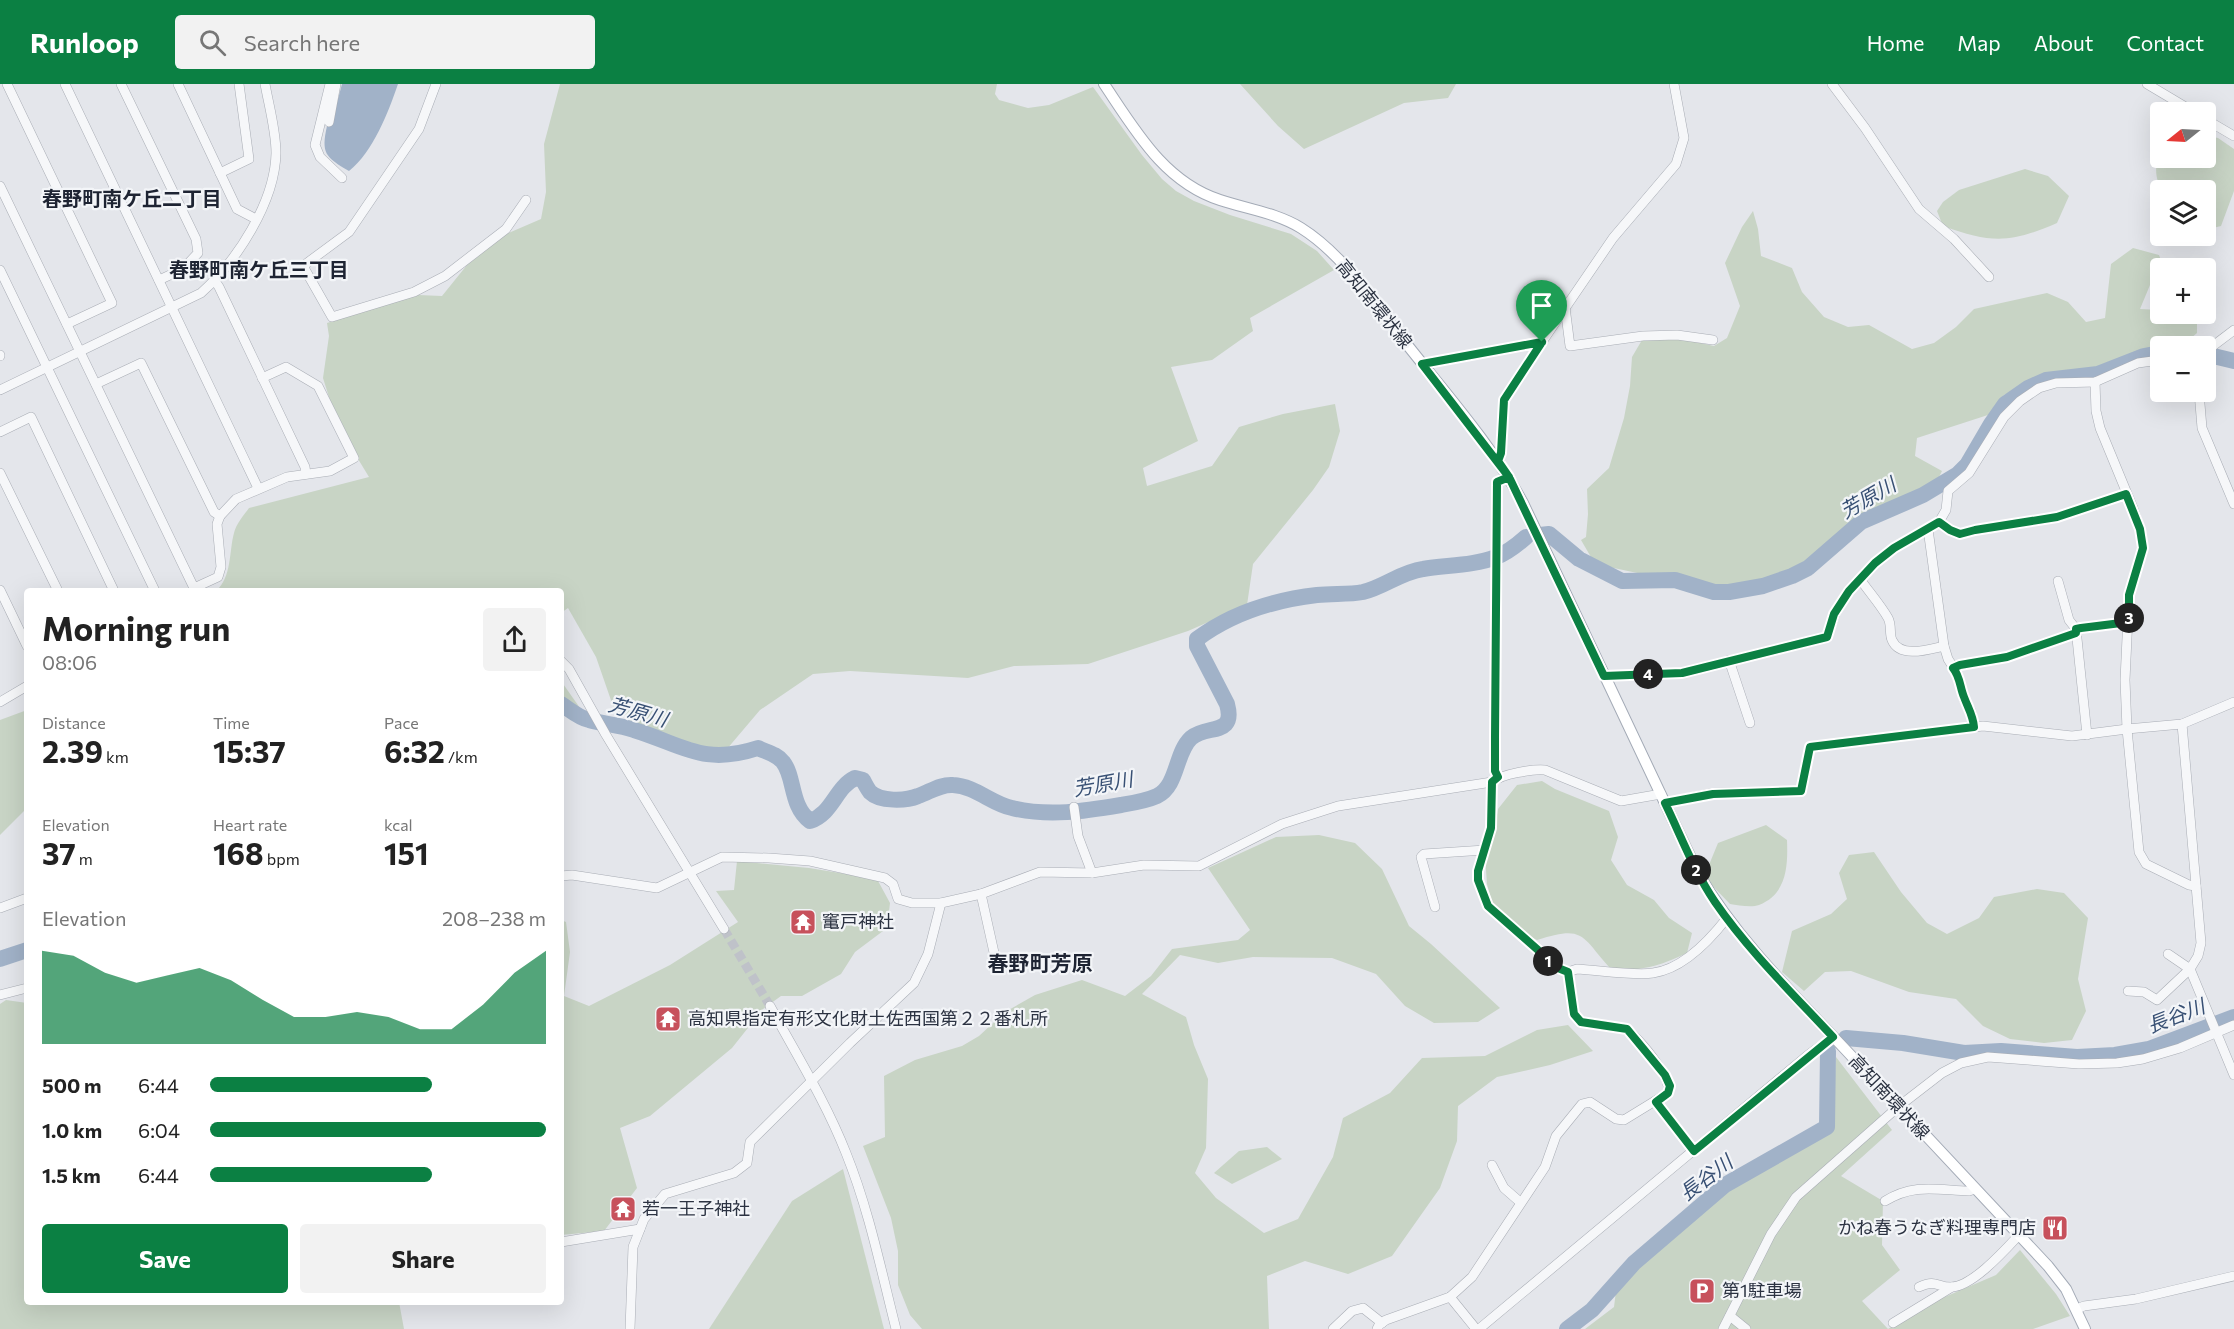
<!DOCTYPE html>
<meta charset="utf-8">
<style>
:root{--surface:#fff;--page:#f2f2f2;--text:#222;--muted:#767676;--accent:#0b8043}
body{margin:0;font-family:Commissioner,"Noto Sans JP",sans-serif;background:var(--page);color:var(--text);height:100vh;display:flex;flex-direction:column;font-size:22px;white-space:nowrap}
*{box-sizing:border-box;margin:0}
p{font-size:20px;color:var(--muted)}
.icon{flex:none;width:33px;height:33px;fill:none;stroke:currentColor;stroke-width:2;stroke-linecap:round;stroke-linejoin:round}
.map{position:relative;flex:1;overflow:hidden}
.details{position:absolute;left:24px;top:504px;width:540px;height:717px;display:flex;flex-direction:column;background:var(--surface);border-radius:6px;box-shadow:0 6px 24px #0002}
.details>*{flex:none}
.needle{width:39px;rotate:252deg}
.controls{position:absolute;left:2150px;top:18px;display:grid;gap:12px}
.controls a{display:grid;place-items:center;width:66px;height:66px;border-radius:6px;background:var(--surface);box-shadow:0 6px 24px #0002;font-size:30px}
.pin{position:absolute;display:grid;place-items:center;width:51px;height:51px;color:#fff;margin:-62px -26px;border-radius:50% 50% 50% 0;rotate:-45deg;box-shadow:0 0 6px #0007}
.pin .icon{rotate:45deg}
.km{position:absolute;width:30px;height:30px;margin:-15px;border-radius:50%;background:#222;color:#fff;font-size:16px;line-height:30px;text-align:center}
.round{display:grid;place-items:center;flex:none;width:63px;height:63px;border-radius:6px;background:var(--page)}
.summary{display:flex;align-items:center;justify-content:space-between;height:102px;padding:0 18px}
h1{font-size:33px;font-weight:700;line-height:45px}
.figures{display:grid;grid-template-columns:repeat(3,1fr);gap:9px;height:102px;padding:6px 18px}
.figures div{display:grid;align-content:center}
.figures b{font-size:30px;font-weight:700}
.figures small{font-size:16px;font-weight:400}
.figures p{font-size:16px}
.chart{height:168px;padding:12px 18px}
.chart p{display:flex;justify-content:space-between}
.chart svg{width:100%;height:108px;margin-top:6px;fill:var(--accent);opacity:.7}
.action{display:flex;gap:12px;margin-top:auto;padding:12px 18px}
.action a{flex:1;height:69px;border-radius:6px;background:var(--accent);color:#fff;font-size:24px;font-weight:700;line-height:69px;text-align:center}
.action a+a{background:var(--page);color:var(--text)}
ul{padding:0 18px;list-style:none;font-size:20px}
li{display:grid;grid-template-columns:96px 72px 1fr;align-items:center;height:45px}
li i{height:15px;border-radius:8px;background:var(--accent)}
header{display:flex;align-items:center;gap:36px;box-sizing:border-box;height:84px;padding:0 30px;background:var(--accent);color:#fff}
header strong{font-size:28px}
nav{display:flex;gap:33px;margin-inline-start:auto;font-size:21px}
.search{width:420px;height:54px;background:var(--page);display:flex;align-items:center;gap:15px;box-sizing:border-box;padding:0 21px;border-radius:6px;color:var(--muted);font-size:22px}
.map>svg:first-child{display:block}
.green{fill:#c8d4c5}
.water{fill:#a1b2c8}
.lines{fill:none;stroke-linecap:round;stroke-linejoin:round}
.river{stroke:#a1b2c8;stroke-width:16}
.minor-tunnel{stroke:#bfc2c9;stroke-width:9;stroke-dasharray:9 4.5;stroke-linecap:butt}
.minor-casing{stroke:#a9adb5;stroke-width:10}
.major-casing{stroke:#a3aab6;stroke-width:12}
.minor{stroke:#f6f7f9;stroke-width:9}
.major{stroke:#fff;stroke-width:10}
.route-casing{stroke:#fff;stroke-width:12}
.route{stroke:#0b8043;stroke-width:8}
.labels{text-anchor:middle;stroke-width:4.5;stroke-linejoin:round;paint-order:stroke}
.street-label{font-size:18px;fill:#2c3342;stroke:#f3f5f8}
.poi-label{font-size:18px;fill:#2c3342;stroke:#f3f5f8;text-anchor:start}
.neighbourhood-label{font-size:20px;font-weight:bold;fill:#1e2433;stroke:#f3f5f8}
.water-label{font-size:20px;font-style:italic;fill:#385074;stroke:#f3f5f8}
.quarter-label{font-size:21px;font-weight:bold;fill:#1e2433;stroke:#f3f5f8}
</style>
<header>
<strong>Runloop</strong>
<div class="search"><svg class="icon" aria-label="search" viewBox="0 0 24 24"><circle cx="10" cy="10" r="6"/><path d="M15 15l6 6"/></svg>Search here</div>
<nav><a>Home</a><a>Map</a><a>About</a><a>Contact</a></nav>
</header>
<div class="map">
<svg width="2234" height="1245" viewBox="0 0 2234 1245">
<rect width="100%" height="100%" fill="#e4e6eb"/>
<!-- green -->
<g class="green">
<path d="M560 0H997L995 10 999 16 1028 24 1049 21 1093 3 1142 71 1162 95 1176 107 1194 117 1230 131 1291 150 1317 167 1334 186 1250 234 1253 247 1212 276 1171 283 1198 357 1143 384 1147 402 1212 382 1239 343 1283 330 1335 320 1340 347 1329 383 1313 406 1253 480 1247 521 1188 547 1088 580 1014 582 968 594 850 587 813 590 760 626 721 672 655 657 613 622 596 573 568 524 561 529V507H216C232 493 229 467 234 449 236 440 244 431 249 424L369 393 338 342 323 294 329 252 327 239 418 211 442 212 467 181 504 151 541 135 546 108 544 60Z"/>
<path d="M1240 0H1456L1448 14 1404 19 1304 65 1278 42Z"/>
<path d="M2205 51 2218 54 2234 65V107L2221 142 2205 146V106H2164C2154 98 2156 83 2157 71L2160 69V74H2205Z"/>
<path d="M2025 85 2048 92 2069 112 2057 139C2009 160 1991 159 1943 142L1937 127 1943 118 1959 106Z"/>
<path d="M1753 127 1758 145 1761 172 1792 184 1802 208 1824 233 1848 243 1869 241 1912 265 1934 259 1956 243 1974 225 2047 209 2068 218 2086 238 2105 234 2111 180 2133 164 2159 171 2164 184H2160V191L2150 201 2140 225 2160 226V230H2197V249L2184 260 2160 262V264L2102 285 2036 296 2004 311 1991 330 1917 354 1915 372 1942 387 1936 399 1907 418 1851 449 1833 470 1788 497 1753 504H1718L1689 500 1595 480 1581 456 1586 453 1588 430 1587 405 1609 384 1624 334 1630 302 1632 273 1642 256 1678 254 1714 262 1727 254 1740 222 1725 179 1742 143Z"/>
<path d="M561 597 580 624 561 614Z"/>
<path d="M27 626V724L0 751V636Z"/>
<path d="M1542 697 1555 705 1609 727 1618 753 1611 776 1627 801 1654 816 1669 834 1692 849 1687 869C1657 883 1645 886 1612 886 1581 853 1586 840 1537 856L1516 846 1494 826 1487 800 1485 772 1493 755 1498 725 1517 701Z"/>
<path d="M1766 741 1787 756C1788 782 1787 810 1759 821 1751 824 1738 821 1730 820L1704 793 1718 759Z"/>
<path d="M1319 751 1355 759 1382 785 1409 842 1431 860 1500 924 1478 938 1434 939 1405 922 1376 890 1332 874 1253 873 1218 879 1180 871 1142 910 1186 933 1194 961 1208 995 1206 1064 1195 1089 1216 1114 1264 1149 1298 1135 1333 1073 1343 1034 1390 1009 1422 974 1485 972 1537 946 1568 941 1593 967 1550 981 1497 993 1458 1022 1457 1057 1440 1104 1392 1172 1348 1190 1305 1177 1267 1192 1269 1245H922L910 1231 898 1201V1167L891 1134 863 1062 885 1053 884 992 915 976 962 962 979 952 1005 928 1035 911 1082 896 1125 912 1151 892 1172 865 1238 856 1250 846 1208 784 1276 753Z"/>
<path d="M1874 768 1901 808 1927 839 1947 850 1979 834 1994 813 2037 805 2064 809 2088 834 2078 895 2086 927 2072 956 2044 959 2010 955 1983 942 1956 915 1909 908 1851 887 1825 888 1804 907 1782 888 1792 847 1831 830 1847 815 1839 789 1849 771Z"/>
<path d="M737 777 809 784 877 795 890 819 887 844 855 868 841 890 802 912H781L763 925 732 964 650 1032 620 1044 637 1104 604 1147 561 1151V836L566 838 570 868 564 912 589 922 670 881 738 838 716 807 734 806Z"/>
<path d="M6 916 27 919V1218H399L404 1245H0V920Z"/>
<path d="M1836 973 1892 1046 1841 1092 1883 1117 1882 1161 1900 1186 1862 1217 1888 1245 1926 1221 1996 1191 2020 1166 2056 1210 2070 1232 2033 1245H1585L1614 1223 1617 1199 1728 1105 1832 1045Z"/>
<path d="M1267 1063 1282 1075 1232 1100 1214 1089 1239 1067Z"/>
<path d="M843 1085 884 1245H709L792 1117Z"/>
</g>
<!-- water -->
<path class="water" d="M342 0H398C388 29 373 68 349 87 325 73 321 69 327 42L331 41Z"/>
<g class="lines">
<!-- river -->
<g class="river">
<path d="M2205 270 2234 277"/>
<path d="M1540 451 1549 450 1579 475 1622 497 1675 496 1714 508H1729L1763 502 1792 492 1808 484 1861 438 1923 411 1958 390 1967 381 1991 340 2005 320 2028 304 2046 296 2098 290 2144 272 2160 269"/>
<path d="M561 620C569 625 579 634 589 636 603 640 619 641 634 646 683 661 703 682 758 664 766 668 777 670 783 678 795 693 790 722 810 737 833 729 835 704 855 694L863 696C865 700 867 704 870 708 880 718 906 717 918 712 930 708 940 700 953 701 975 702 992 720 1012 724 1049 733 1085 727 1121 721 1133 719 1146 717 1157 712 1178 702 1175 669 1191 654 1207 640 1236 653 1227 620L1197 562V555C1232 529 1274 516 1317 511 1332 509 1348 511 1363 508 1384 503 1401 488 1423 485 1446 481 1473 482 1496 473 1507 469 1517 461 1526 453"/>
<path d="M0 875 27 866"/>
<path d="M1846 954 1903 959 1964 969 2001 967 2077 973 2115 971 2149 965 2234 933"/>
<path d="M1567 1245 1592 1226 1634 1179 1725 1101 1827 1043 1828 967"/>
</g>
<!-- minor-tunnel -->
<path class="minor-tunnel" d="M724 845 770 922"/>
<defs>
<g id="minor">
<path d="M7 0 112 219 67 240"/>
<path d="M65 0 258 404"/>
<path d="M121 0 196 155 198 169 183 185 159 196"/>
<path d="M178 0 237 125 256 135"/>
<path d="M330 0 315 61 320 73 342 94"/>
<path d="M436 0 419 45 349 148 303 182 332 233 414 208 445 192 506 145 526 116"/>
<path d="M1832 0 1865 44 1919 125 1954 155 1989 193"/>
<path d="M2147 0 2194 28"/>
<path d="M2205 35 2234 52"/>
<path d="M329 38 336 0"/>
<path d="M220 89 249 75 239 0"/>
<path d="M0 102 194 504 218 493 221 483 217 440 220 432 236 415 287 393 330 387 354 374 318 302 286 283 262 294"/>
<path d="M0 186 155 507"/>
<path d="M215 197 219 203 305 383 306 390"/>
<path d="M1565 223 1570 262 1643 252 1677 251 1713 256"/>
<path d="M2205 268 2234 246"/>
<path d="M0 271V272"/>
<path d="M1422 280 1542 258 1613 154 1676 80 1684 54 1674 0"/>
<path d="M2095 298 2096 327 2100 344 2133 424 2140 445 2143 464 2129 511 2125 596 2127 645 2182 640 2234 618"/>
<path d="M96 300 141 279 214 428 220 432"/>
<path d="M0 306 201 209C237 177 275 118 276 69 276 47 269 22 265 0"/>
<path d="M2199 308 2202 344 2234 420"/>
<path d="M0 348 31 333 114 507"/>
<path d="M1498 377 1501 369 1504 316 1542 258"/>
<path d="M0 389 58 507"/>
<path d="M1939 438 1950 446 1960 450 1975 446 2057 433 2126 410"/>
<path d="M1928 445 1944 562 1948 575 1957 589 1964 615 1971 627 1974 643"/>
<path d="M1860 495C1869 508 1880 520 1888 534 1892 541 1889 550 1892 556 1900 575 1930 565 1944 562"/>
<path d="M2058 497 2069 536 2076 545"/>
<path d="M0 506 27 562"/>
<path d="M1729 576 1750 639"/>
<path d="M561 577 569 585 606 651 724 845"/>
<path d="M1953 584 1960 581 2007 573 2076 549"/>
<path d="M1604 592 1682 589 1827 553 1835 530 1849 507 1875 479 1894 464 1939 438 1946 426 1948 407 1969 389 2004 333 2020 317 2039 304 2056 299 2095 298 2138 279 2160 276"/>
<path d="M0 618 27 602"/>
<path d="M2182 640 2201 859 2198 872 2190 885 2234 991"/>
<path d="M2087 651 2076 545 2129 538"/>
<path d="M1498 693 1495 687V654L1497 398 1509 393"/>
<path d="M1665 719 1713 709 1801 707 1810 663 1983 642 2072 652 2127 645 2139 768 2146 780 2189 801 2196 802"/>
<path d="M1074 723 1078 752 1092 789"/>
<path d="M561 792 572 791 657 804 722 773 769 774 810 777 885 794 893 800 898 815 912 819H941L981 810 1040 788 1092 789 1144 781 1199 782 1282 740 1338 722 1492 698"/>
<path d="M981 810 995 873"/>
<path d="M1435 823 1421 773 1424 770 1485 766"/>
<path d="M0 824 27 814"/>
<path d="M1568 888 1577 885C1597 886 1635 892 1653 889 1682 885 1709 857 1727 834"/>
<path d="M2128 907 2144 908 2157 916 2190 885 2168 870"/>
<path d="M0 911 27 904"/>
<path d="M770 922C796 970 826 1018 846 1069 869 1126 881 1186 896 1245"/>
<path d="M1656 1018 1694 1067"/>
<path d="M1492 1081 1504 1104 1520 1118"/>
<path d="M1885 1117C1914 1099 1937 1106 1969 1107L1975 1105"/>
<path d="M561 1158 640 1145"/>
<path d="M1919 1203C1937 1195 1936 1203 1951 1203 1972 1203 2005 1166 2019 1151"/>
<path d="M1450 1213 1476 1245"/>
<path d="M2077 1225 2084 1222 2136 1215 2234 1192"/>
<path d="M1730 1232 1746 1245"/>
<path d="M1893 1239 1952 1203"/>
<path d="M630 1245 633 1163 644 1135 665 1110 734 1089 747 1079 750 1058 850 959 914 899 928 870 941 819"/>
<path d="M1333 1245 1352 1227 1363 1224 1382 1239"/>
<path d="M1377 1245 1379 1241 1386 1236 1450 1213 1472 1193 1545 1083 1556 1052 1582 1020 1590 1018 1616 1035 1624 1036 1668 1009C1672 992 1640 957 1627 945L1581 938 1574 930 1568 888 1553 882 1538 866 1488 822 1478 796V787L1491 744 1492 698C1502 690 1532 685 1545 686L1621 717 1661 710"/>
<path d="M1479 1245 1808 971 1833 953"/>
<path d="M1723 1245 1771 1150 1796 1113 1898 1023 1942 989 1961 979 1988 973 2079 980 2117 979 2143 975 2180 964 2234 941"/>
</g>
<path id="major" d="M1104 0C1135 46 1164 98 1220 116 1247 125 1277 129 1301 144 1344 171 1374 219 1405 258 1446 310 1491 360 1523 419L1698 789C1736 854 1791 908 1843 963 1911 1036 1979 1109 2048 1182L2066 1205 2085 1245"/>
</defs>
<!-- minor casing -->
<use href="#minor" class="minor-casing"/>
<!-- major casing -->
<use href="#major" class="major-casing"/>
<!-- minor -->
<use href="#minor" class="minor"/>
<!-- major -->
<use href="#major" class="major"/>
</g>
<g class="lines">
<defs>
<path id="route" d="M1542 258 1504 316 1501 369 1498 377 1509 393 1497 398 1495 654V687L1498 693 1492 698 1491 744 1478 787V796L1488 822 1538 866 1553 882 1568 888 1574 930 1581 938 1627 945 1665 991 1670 1002 1668 1009 1656 1018 1694 1067 1833 953C1793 910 1748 866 1715 818 1694 787 1681 752 1665 719L1713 710 1801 707 1810 663 1974 643C1973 631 1968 624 1964 613 1960 604 1960 592 1953 584L1960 581 2007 573 2076 549V545L2081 544 2129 538V511L2143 464 2140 445 2126 410 2057 433 1975 446 1960 450 1950 446 1939 438 1894 464 1875 479 1849 507 1834 530 1827 553 1682 589 1604 592 1509 393 1422 280 1542 258"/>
</defs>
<!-- route casing -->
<use href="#route" class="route-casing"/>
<!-- route -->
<use href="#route" class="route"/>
</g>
<!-- icons -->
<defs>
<symbol id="temple-square" viewBox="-11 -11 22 22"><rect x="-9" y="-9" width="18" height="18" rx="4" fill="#c7515c" stroke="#f3f5f8"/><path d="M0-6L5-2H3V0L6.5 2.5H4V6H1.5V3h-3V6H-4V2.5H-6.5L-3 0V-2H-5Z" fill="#fff"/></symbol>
<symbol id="restaurant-square" viewBox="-11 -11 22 22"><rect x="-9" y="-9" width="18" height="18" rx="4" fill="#c7515c" stroke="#f3f5f8"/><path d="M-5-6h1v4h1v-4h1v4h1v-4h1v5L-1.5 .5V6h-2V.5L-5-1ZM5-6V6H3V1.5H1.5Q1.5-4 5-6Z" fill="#fff"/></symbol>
<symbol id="parking-square" viewBox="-11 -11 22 22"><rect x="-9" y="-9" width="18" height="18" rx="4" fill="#c7515c" stroke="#f3f5f8"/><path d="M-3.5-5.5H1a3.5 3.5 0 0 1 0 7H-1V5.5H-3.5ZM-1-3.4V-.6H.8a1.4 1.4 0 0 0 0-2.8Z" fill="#fff"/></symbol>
</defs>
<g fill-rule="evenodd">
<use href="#temple-square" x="788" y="823" width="30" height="30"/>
<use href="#temple-square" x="653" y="920" width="30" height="30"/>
<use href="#temple-square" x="608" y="1110" width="30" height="30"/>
<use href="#restaurant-square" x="2040" y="1129" width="30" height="30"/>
<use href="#parking-square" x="1687" y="1192" width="30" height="30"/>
</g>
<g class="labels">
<!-- street labels -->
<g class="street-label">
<text transform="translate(1374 220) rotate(51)" y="6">高知南環状線</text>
<text transform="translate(1889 1013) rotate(47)" y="6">高知南環状線</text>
</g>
<!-- poi labels -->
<g class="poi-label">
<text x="822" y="844">竃戸神社</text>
<text x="688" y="941">高知県指定有形文化財土佐西国第２２番札所</text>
<text x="642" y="1131">若一王子神社</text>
<text x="2036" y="1150" text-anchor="end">かね春うなぎ料理専門店</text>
<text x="1722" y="1213">第1駐車場</text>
</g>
<!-- neighbourhood labels -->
<g class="neighbourhood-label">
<text x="132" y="122">春野町南ケ丘二丁目</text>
<text x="259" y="193">春野町南ケ丘三丁目</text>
</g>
<!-- water labels -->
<g class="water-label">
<text transform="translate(1868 414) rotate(-30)" y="7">芳原川</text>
<text transform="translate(638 628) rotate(16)" y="7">芳原川</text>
<text transform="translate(1103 700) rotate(-10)" y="7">芳原川</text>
<text transform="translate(2176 932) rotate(-21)" y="7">長谷川</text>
<text transform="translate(1706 1094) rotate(-37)" y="7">長谷川</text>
</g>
<!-- quarter labels -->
<g class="quarter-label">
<text x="1040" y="887">春野町芳原</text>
</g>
</g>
</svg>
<div class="controls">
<a><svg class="needle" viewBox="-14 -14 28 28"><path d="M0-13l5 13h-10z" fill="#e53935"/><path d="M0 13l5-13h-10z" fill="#767676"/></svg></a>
<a><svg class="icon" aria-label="layers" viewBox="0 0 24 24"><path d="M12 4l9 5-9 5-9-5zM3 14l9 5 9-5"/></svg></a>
<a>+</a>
<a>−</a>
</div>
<div class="pin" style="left:1542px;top:258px;background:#1e9e55"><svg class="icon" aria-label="arrive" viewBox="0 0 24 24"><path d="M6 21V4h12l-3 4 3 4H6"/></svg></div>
<b class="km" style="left:1548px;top:877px">1</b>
<b class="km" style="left:1696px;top:786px">2</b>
<b class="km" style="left:2129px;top:534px">3</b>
<b class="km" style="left:1648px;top:590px">4</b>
<section class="details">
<div class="summary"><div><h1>Morning run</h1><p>08:06</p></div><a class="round"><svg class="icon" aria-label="share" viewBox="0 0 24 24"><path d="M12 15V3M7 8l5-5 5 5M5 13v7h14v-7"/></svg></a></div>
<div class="figures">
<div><p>Distance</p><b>2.39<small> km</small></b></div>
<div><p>Time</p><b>15:37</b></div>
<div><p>Pace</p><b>6:32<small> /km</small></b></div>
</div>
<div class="figures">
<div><p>Elevation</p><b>37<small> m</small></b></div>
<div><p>Heart rate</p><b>168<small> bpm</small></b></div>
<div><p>kcal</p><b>151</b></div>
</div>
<div class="chart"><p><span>Elevation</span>208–238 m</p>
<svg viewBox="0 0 160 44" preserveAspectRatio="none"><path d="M0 44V6L10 8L20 15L30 19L40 16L50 13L60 18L70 26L80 33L90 33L100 31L110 33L120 38L130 38L140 28L150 15L160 6V44z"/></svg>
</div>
<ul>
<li><b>500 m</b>6:44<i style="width:66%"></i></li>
<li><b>1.0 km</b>6:04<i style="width:100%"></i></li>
<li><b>1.5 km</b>6:44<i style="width:66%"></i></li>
</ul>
<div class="action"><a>Save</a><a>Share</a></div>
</section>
</div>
